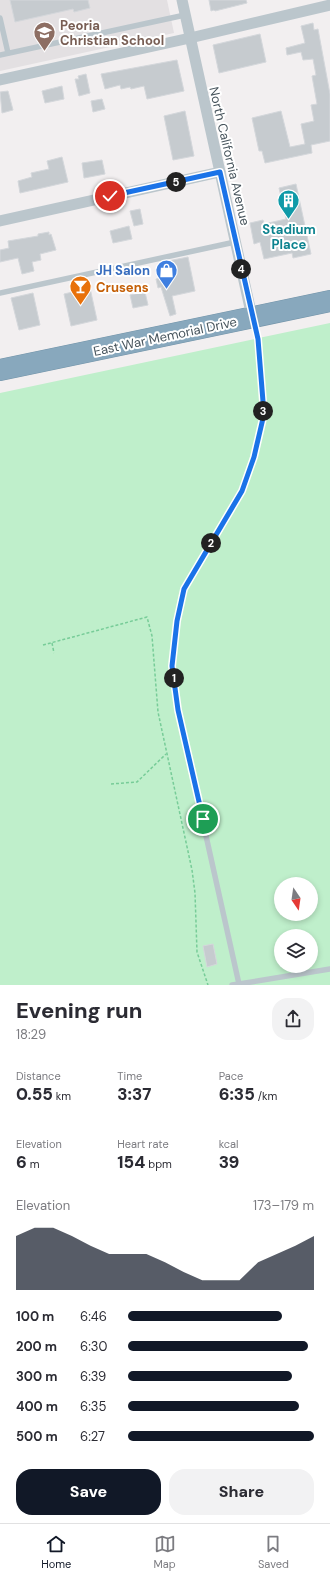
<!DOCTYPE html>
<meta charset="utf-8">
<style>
:root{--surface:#fff;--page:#f2f2f3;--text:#2b2b33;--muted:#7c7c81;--line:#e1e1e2;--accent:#111827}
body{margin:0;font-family:"DM Sans",sans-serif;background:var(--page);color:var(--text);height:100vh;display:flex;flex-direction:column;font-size:15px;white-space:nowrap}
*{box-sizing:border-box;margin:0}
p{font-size:13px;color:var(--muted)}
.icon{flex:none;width:22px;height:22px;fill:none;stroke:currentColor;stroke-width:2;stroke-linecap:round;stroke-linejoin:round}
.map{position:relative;height:985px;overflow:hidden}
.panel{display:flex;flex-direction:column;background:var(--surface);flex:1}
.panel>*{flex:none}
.needle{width:26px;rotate:167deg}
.fabs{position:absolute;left:274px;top:877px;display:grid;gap:8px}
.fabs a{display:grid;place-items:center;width:44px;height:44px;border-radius:50%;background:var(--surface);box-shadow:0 2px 6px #0003;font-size:20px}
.pin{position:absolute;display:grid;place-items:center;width:34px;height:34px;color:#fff;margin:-17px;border:2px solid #fff;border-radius:50%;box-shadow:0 1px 4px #0007}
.km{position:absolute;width:20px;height:20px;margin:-10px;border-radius:50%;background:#222;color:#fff;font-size:11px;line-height:20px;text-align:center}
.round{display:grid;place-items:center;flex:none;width:42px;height:42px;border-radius:16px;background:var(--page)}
.summary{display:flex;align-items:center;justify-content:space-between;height:68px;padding:0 16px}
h1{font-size:22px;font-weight:800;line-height:30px}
.metrics{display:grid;grid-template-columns:repeat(3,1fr);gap:6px;height:68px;padding:4px 16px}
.metrics div{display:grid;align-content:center}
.metrics b{font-size:17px;font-weight:800}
.metrics small{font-size:11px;font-weight:400}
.metrics p{font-size:11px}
.chart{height:112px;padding:8px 16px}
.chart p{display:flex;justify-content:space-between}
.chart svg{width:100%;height:72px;margin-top:4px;fill:var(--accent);opacity:.7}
.primary-button{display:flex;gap:8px;margin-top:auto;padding:8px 16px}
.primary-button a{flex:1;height:46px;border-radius:16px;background:var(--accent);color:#fff;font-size:16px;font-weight:800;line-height:46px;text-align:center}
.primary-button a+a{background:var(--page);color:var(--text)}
ul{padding:0 16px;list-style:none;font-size:13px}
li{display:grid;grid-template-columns:64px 48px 1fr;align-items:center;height:30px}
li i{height:10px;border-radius:5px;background:var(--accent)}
.dock{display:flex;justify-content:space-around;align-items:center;height:56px;border-top:1px solid var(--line);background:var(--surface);font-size:11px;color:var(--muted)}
.dock a{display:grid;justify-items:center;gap:2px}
.dock .selected{color:var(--accent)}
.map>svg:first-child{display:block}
.education{fill:#e3e0e2}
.green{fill:#bfefcb;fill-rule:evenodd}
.building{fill:#c6cbcf;stroke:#d4d7db}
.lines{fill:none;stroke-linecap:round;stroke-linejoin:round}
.highway-casing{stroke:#7394a9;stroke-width:22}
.path{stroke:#77cc98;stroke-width:1.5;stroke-dasharray:3 2;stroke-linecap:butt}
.lane{stroke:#bbc6cc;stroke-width:5.5}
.street{stroke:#bbc6cc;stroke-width:11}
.highway{stroke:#88a8bd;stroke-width:21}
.route-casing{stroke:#fff;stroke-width:8}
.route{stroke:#1a73e8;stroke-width:5}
.labels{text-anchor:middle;stroke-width:4;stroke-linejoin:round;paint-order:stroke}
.education-label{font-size:13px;font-weight:bold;fill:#785e54;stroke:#fff;text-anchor:start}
.street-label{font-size:13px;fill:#48555d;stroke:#fff}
.culture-label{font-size:13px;font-weight:bold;fill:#0d838f;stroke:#fff}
.shop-label{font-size:13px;font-weight:bold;fill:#366cbe;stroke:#fff;text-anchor:end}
.food-label{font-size:13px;font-weight:bold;fill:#c56008;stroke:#fff;text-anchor:start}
</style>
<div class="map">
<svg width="330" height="985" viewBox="0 0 330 985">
<rect width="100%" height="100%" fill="#f2eff0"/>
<!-- education -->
<path class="education" d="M0 0H167L174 33 0 71Z"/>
<!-- green -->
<path class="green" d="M330 323V985H0V393ZM281 884H311V914H281ZM281 936H311V966H281Z"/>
<!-- building -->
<g class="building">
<path d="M10 0H88L90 8 74 12 73 9 15 22Z"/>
<path d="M209 0H246L247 3 215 11 214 10 211 11Z"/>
<path d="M313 23 314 30 318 29 330 94V141L311 145 312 153 265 163 262 151H259L252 118 281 111 290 147 305 144 301 124 314 121 311 105 317 104 312 76 316 75 313 59 303 60 301 52 287 55 286 48 305 43 301 26Z"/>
<path d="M260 34 266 62 219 73 213 45Z"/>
<path d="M177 60 184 91 147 99 144 86 131 89 130 87 121 89 120 85 105 89 101 74Z"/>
<path d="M86 74 90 93 79 96 75 79H79L78 76Z"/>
<path d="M62 86 64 99 45 103 42 91Z"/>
<path d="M8 91 13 110 2 113 0 92Z"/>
<path d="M102 99 105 109 93 112 91 101Z"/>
<path d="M185 111 194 156 173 160 164 116Z"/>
<path d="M62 157 68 182 20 193 18 181 32 177 31 173 49 169 47 161Z"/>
<path d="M102 160 105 174 84 178 82 163Z"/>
<path d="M296 184 311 254 293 258 292 253 264 259 260 242 254 244 250 223 263 220 264 224 286 219 279 188Z"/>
<path d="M140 209 143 224 134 226 130 211Z"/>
<path d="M129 226 132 239 113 243 110 231Z"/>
<path d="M49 232V235L51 234 56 250 40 254 41 260 32 262 34 271 22 274 18 258 0 262V250L9 248 8 241 38 236V234Z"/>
<path d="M188 257 195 291 172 296 176 314 170 316 161 287 158 288 156 279 171 276 168 261Z"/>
<path d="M90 288 97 320 71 326 64 294Z"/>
<path d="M145 292 148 305 133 308 130 295Z"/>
<path d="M33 293 40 325 19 330 11 298Z"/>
<path d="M213 944 217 964 207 967 203 946Z"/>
</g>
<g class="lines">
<defs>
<path id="highway" d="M0 370 330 301"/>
</defs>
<!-- highway casing -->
<use href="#highway" class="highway-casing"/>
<!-- path -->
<g class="path">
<path d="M52 643 54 653"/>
<path d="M43 645 147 617 152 636 158 712 192 870 195 893 197 952 208 985"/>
<path d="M111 784 137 782 166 754"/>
</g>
<!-- lane -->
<g class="lane">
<path d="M0 18 8 53"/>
<path d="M0 55 185 15"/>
<path d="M0 293 235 242"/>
<path d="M253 321 257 339 264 414 254 457 241 491 184 589 177 621 172 667 178 710 239 984 330 969"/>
<path d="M232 985 239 984"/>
</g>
<!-- street -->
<g class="street">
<path d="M182 0 252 317"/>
<path d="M0 80 190 38 330 5"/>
<path d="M0 221 220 172"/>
</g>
<!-- highway -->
<use href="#highway" class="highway"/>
</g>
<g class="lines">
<defs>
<path id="route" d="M110 196 220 172 258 339 264 414 254 457 242 491 184 589 177 621 172 666 178 710 203 819"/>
</defs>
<!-- route casing -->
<use href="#route" class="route-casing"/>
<!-- route -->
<use href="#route" class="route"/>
</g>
<!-- icons -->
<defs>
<symbol id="school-pin" viewBox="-11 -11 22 30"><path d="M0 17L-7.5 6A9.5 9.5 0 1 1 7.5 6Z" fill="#8d6e63" stroke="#fff"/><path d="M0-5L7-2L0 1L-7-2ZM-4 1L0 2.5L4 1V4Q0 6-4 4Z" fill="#fff"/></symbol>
<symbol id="building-pin" viewBox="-11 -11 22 30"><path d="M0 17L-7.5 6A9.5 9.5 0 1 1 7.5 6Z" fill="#0f9aa8" stroke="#fff"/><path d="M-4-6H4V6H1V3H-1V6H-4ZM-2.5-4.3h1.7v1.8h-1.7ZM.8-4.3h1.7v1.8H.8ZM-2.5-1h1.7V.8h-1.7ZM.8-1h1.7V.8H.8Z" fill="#fff"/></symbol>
<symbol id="shop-pin" viewBox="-11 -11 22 30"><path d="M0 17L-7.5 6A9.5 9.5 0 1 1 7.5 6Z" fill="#3f7fe0" stroke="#fff"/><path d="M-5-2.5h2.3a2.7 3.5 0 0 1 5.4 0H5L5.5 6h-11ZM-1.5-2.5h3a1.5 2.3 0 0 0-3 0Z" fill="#fff"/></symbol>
<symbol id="bar-pin" viewBox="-11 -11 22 30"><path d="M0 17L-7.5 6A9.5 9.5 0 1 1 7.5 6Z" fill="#e8710a" stroke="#fff"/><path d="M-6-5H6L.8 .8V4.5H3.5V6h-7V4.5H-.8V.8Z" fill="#fff"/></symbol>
</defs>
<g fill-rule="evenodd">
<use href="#school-pin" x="32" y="20" width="25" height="34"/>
<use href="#building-pin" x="276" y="188" width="25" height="34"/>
<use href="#shop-pin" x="154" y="258" width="25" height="34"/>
<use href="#bar-pin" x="68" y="274" width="25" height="34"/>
</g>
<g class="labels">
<!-- education labels -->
<g class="education-label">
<text x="60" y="30">Peoria<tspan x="60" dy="15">Christian School</tspan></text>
</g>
<!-- street labels -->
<g class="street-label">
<text transform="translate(230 156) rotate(77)" y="5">North California Avenue</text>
<text transform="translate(165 336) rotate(-12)" y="5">East War Memorial Drive</text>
</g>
<!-- culture labels -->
<g class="culture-label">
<text x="289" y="234">Stadium<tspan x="289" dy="15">Place</tspan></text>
</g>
<!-- shop labels -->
<g class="shop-label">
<text x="150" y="275">JH Salon</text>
</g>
<!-- food labels -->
<g class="food-label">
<text x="96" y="292">Crusens</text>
</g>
</g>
</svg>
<div class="fabs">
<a><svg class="needle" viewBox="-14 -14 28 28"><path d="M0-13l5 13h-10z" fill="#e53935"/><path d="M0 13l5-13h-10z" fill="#7c7c81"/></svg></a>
<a><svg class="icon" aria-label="layers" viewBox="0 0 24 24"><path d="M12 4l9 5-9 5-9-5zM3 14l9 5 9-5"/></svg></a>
</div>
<div class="pin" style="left:203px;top:819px;background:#1e9e55"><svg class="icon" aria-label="arrive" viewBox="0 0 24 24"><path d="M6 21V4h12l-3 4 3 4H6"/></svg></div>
<div class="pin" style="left:110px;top:196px;background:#d93025"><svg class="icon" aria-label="check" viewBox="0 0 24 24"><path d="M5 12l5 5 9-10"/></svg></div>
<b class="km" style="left:174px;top:678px">1</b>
<b class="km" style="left:211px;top:543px">2</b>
<b class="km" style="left:263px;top:411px">3</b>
<b class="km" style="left:241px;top:269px">4</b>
<b class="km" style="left:176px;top:182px">5</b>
</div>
<section class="panel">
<div class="summary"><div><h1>Evening run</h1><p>18:29</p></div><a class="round"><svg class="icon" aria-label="share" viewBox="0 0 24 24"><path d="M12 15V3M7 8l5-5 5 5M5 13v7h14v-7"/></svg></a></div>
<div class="metrics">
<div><p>Distance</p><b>0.55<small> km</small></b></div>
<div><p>Time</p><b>3:37</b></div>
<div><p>Pace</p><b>6:35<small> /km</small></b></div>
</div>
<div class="metrics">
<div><p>Elevation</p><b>6<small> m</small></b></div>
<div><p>Heart rate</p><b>154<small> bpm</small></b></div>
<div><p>kcal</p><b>39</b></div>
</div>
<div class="chart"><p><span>Elevation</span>173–179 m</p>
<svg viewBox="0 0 160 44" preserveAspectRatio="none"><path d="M0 44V11L10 6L20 6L30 11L40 17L50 22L60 22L70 22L80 27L90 33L100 38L110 38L120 38L130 27L140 22L150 17L160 11V44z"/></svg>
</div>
<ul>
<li><b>100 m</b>6:46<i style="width:83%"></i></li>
<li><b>200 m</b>6:30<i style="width:97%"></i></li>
<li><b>300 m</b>6:39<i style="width:88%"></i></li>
<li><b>400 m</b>6:35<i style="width:92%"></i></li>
<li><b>500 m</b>6:27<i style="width:100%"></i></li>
</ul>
<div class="primary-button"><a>Save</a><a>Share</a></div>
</section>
<nav class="dock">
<a class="selected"><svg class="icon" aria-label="home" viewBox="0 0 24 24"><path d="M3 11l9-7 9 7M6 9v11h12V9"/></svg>Home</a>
<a><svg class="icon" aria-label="map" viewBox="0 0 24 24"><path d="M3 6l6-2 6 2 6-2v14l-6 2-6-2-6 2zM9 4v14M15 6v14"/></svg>Map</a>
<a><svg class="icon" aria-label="saved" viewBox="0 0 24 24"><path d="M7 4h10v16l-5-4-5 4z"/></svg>Saved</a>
</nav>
